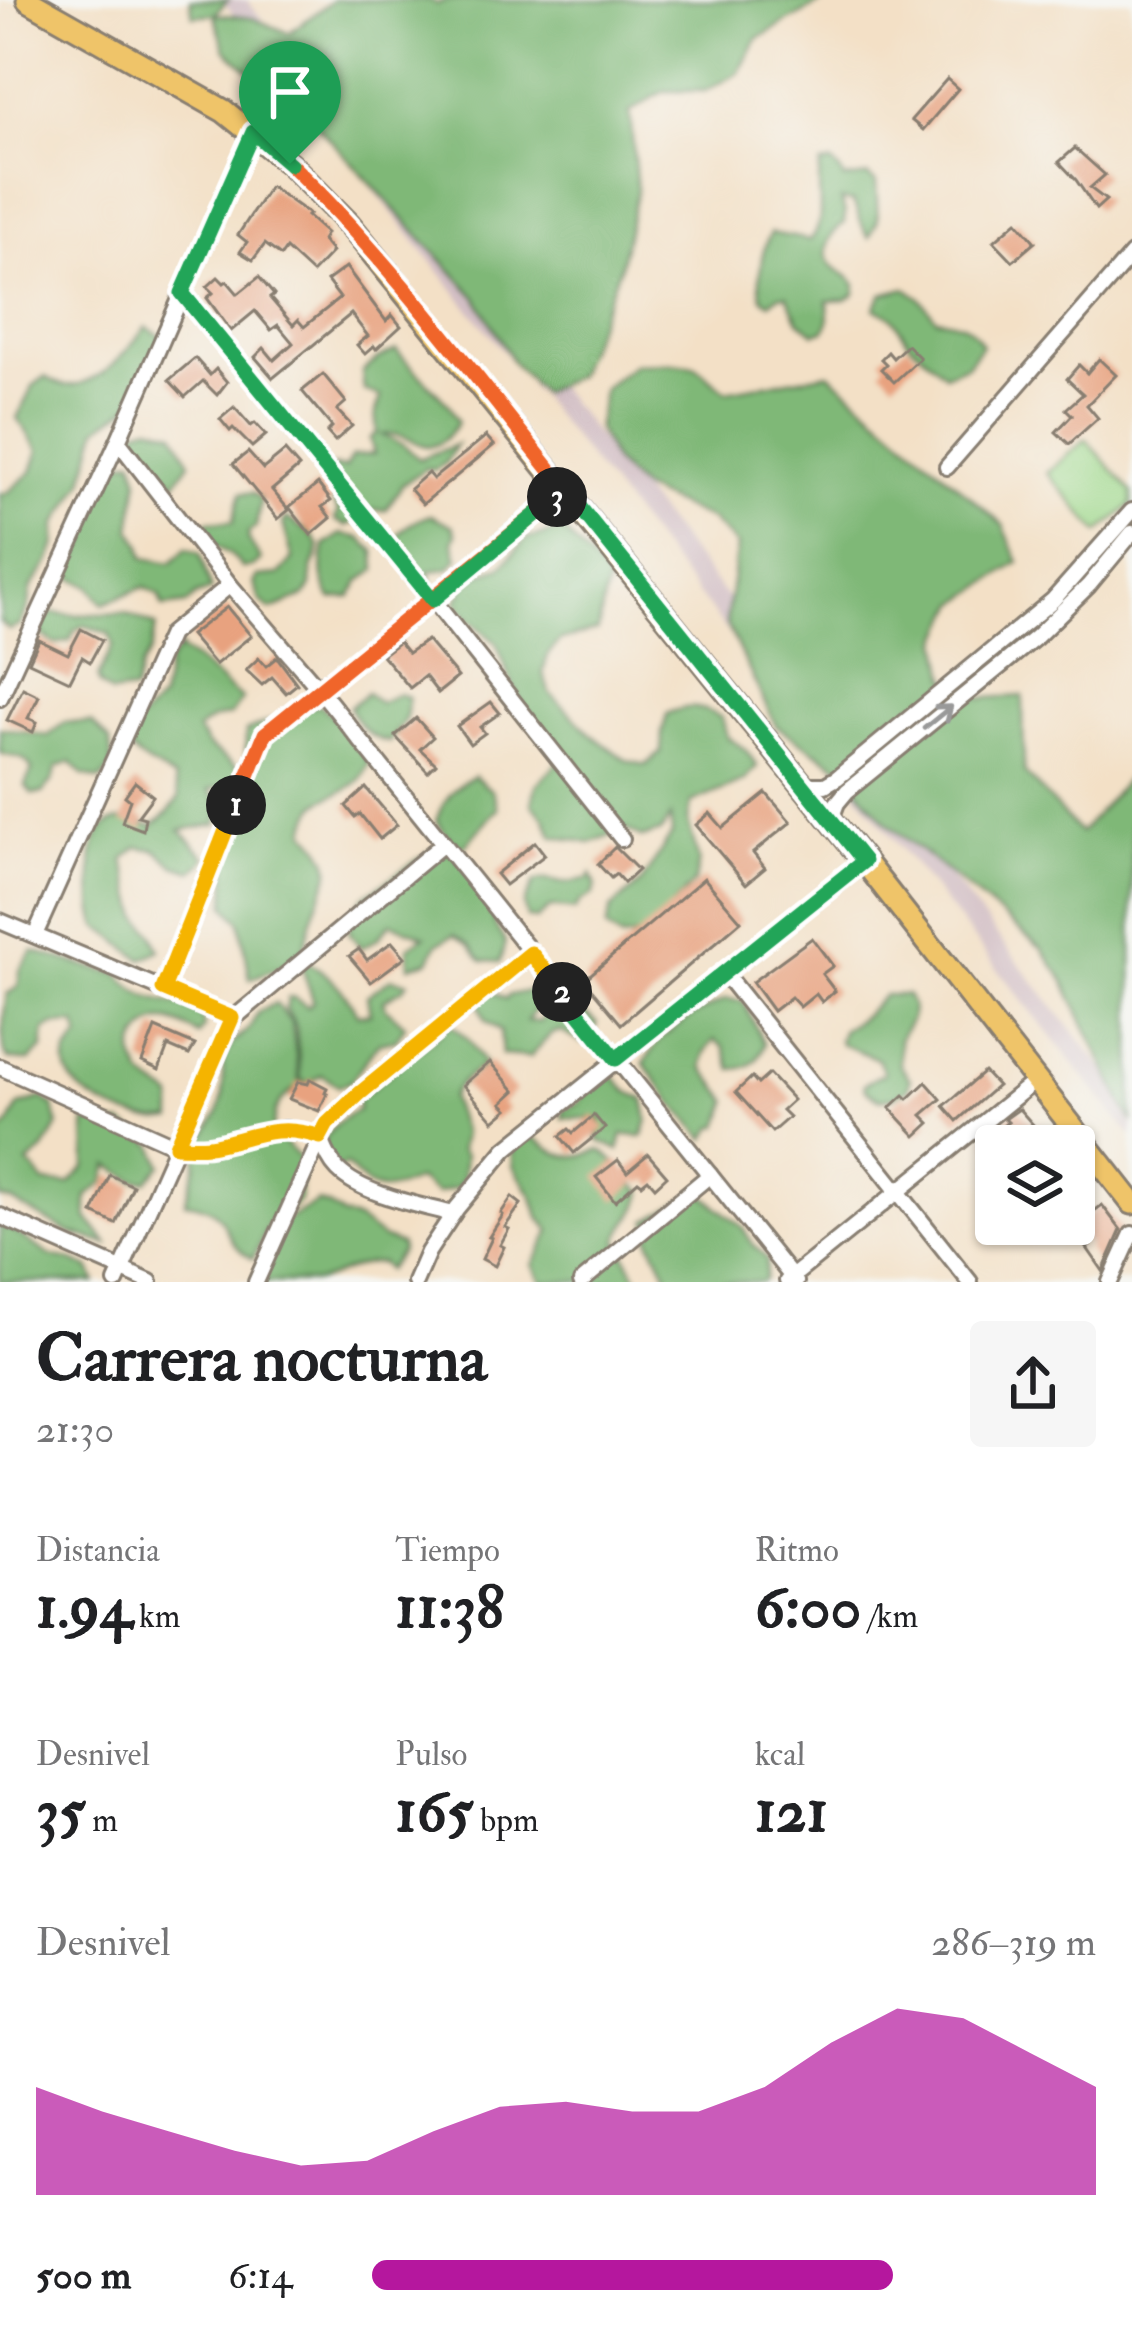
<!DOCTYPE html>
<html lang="es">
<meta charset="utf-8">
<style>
:root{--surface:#fff;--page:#f6f6f6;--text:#202124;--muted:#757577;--accent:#b5179e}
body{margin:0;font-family:"IM FELL Double Pica",serif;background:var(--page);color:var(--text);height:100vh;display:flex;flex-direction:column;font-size:45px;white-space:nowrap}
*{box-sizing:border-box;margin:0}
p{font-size:39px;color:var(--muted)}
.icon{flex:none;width:66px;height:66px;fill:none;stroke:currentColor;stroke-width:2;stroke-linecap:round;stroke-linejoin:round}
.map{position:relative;height:1282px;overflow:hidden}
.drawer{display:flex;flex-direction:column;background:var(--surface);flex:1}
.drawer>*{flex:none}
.fabs{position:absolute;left:975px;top:1125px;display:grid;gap:24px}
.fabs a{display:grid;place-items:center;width:120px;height:120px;border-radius:12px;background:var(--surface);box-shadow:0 3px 9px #0004;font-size:60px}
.pin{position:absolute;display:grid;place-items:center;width:102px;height:102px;color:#fff;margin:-123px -51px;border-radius:50% 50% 50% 0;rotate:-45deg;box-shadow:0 0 12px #0007}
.pin .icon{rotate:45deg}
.km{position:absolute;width:60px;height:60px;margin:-30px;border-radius:50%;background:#222;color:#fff;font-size:33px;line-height:60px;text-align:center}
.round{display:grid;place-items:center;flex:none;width:126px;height:126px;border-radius:12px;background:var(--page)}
.head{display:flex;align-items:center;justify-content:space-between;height:204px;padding:0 36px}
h1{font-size:66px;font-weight:800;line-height:90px}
.stats{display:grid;grid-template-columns:repeat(3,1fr);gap:18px;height:204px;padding:12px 36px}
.stats div{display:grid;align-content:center}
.stats b{font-size:60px;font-weight:800}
.stats small{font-size:33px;font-weight:400}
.stats p{font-size:33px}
.chart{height:336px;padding:24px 36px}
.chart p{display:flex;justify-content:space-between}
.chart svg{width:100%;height:216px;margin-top:12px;fill:var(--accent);opacity:.7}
ul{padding:0 36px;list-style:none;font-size:39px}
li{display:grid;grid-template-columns:192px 144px 1fr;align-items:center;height:90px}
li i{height:30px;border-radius:15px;background:var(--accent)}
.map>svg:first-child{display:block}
.industrial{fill:#d2bec4}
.green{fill:#9fd88b;stroke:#5e7a54;stroke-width:3}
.forest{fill:#7fb877;stroke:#4e6a4a;stroke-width:3}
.building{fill:#e8a27f}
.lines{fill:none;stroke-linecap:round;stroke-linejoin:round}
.minor-casing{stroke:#887e71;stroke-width:20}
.primary-casing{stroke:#887e71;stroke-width:27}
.minor{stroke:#fff;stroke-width:14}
.primary{stroke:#efc469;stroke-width:21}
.oneway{stroke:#999}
.split-1-casing{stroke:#fff;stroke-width:24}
.split-2-casing{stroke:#fff;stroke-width:24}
.split-3-casing{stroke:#fff;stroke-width:24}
.split-4-casing{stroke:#fff;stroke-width:24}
.split-1{stroke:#f0652b;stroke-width:15}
.split-2{stroke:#f5b400;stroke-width:15}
.split-3{stroke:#22a559;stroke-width:15}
.split-4{stroke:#22a559;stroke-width:15}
</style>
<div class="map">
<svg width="1132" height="1282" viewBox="0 0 1132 1282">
<rect width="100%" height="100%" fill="#f6f6f2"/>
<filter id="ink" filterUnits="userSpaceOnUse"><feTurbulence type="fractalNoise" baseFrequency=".00833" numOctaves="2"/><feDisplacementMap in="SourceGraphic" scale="24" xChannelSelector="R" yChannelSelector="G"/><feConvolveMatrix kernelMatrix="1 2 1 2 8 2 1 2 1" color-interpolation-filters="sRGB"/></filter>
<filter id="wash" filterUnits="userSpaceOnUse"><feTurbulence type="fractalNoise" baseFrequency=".004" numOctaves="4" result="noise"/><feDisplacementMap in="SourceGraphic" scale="48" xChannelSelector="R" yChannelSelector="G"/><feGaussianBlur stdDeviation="2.7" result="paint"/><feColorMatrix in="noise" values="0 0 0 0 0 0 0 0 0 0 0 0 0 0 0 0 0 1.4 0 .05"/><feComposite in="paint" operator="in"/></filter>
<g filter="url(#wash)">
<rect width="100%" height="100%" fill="#f3e0c6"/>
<!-- industrial -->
<path class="industrial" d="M222 0H247L848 748 1132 1105V1137Z"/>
<!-- green -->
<path class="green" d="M1086 439 1132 492V504L1099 533 1047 473Z"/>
<!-- forest -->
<g class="forest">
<path d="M190 0H228L215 14 252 18 289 33 333 0H429L437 4 450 0H826L757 39 739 73 705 91H664L630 112 637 190 620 267 576 376 541 393 514 364 477 298 289 95 254 75 225 49 214 14 193 16Z"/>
<path d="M832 163 843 175V179L868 176 876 182 878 220 869 238C861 228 859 214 853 202L841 200 845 213 844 223C832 232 818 252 833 266 841 274 849 274 856 285L855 294 846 300 828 301 829 321 825 330 815 333 799 321 787 295 778 296 770 303 762 298C757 281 761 248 771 233L810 240C829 220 814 190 821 165Z"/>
<path d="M906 288 919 297 936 318C962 323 968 321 982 345L967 365 945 374 909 342 892 317 875 308 882 294Z"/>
<path d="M146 327 163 337 131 405 98 428 84 481 56 526V544L49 563 31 588 29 606 20 625 9 630 0 622V493H7L32 472 39 450 17 418 33 386 45 377C51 379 57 384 64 385 98 389 128 350 146 327Z"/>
<path d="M396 350 449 405 458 422C427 471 417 429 382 435L404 445 419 459 456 445 445 464 434 470 426 468 402 485 386 510H372L358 521 346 526 335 520 338 511 333 503 336 490 332 467 345 468 352 456 374 454 370 439 377 432 375 415 381 397 364 391 362 372 378 359Z"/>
<path d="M672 363 695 366 726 391 829 373 1003 525 1019 562 957 604 940 640 947 678 982 698 1023 696 1024 772 1080 833 1132 773V1123L1063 979 1042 949 888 824 840 767 776 726 726 623 737 546 711 520 641 489 614 462 597 428 603 389 634 364Z"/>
<path d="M150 425 175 432 190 462 175 483 158 467 129 432Z"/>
<path d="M133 459 139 479 131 529 141 544 144 558 171 563 187 548 200 553 211 590 197 595 187 604 163 607 159 595 144 587 103 604 89 586 67 575 87 539 93 507 118 463Z"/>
<path d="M241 493H252L261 499 256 527 248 533 249 541 261 560 253 567 242 568C233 550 211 550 202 530L209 521 233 522Z"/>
<path d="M431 515 453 526 456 535 453 541 458 558 448 569 429 571 431 582 428 583 392 546C399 528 413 521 431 515Z"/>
<path d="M287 518 312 535 319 546 318 555 312 568 311 586 305 596 271 610 260 601 254 583 257 577 279 575 293 559 283 523Z"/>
<path d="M563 530 608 579 598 630 561 640 548 654 543 673 549 692 592 735 626 760 646 765 661 752 662 733 667 714C689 704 701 706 722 718L727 737 745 749 757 766 744 781 691 803 688 822 699 861 695 881 656 925 640 936 622 939 606 928 611 909 641 883 672 834 670 817 661 832 642 838 626 829 590 843 553 836 545 818 532 804 536 785 563 757 517 696 496 643 467 617 456 602 465 585 482 573 501 567 526 539Z"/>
<path d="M341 534 360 538 375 551 376 570 360 581 351 597 331 599C320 580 321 566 325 545Z"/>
<path d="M52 613 74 615 125 613 156 626 150 652 141 667 134 691 111 694 100 685 98 678 113 645 109 634 84 625 75 630 70 641 55 644 41 635 42 620Z"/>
<path d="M181 646 180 651C203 663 221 683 242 699L231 715 213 719 197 730 208 746 241 770 227 785 209 790 222 805 217 824 180 830 207 858 193 871 174 865 156 850 137 847 124 860 139 917 152 932 160 950 143 959C125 950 116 936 98 927 91 908 93 898 92 879 90 834 104 807 152 826L168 813 179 798 174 779C157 767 141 763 128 747L133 727 161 699 168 662Z"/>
<path d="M367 693 379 703 398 694 408 697 406 718 389 742C368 739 359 725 349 707Z"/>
<path d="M320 705 349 731 369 763C366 768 362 778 358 781 333 803 315 789 306 831 344 870 327 873 313 916 309 927 308 943 301 952 290 966 266 972 250 979L240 921 226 906 227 866 224 847 245 793 246 731 300 708Z"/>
<path d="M65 722 92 723 110 741 112 766 101 780 83 775 71 762 57 767 53 780 43 793 32 794 25 785 32 770C24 753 13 759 0 753V728L48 736Z"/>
<path d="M474 776 492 791 498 808 464 847 452 841 436 821C443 800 454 786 474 776Z"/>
<path d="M434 848 455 853 491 905 495 925 505 942 500 962 482 961 470 945 454 935 437 944 429 961 409 966 408 947 425 936 391 923 378 938 361 948 349 932 352 913 363 897Z"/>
<path d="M591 874 596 886 593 895 580 902 575 910 551 907 537 919 527 918 524 905 534 882C547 877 552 882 565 883 573 884 579 879 588 879Z"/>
<path d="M33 951C62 958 88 970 118 973 150 1011 170 993 202 1016L204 1028 199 1035C189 1029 175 1020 162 1021 147 1022 132 1042 134 1057 134 1059 141 1072 142 1075 149 1085 163 1088 173 1098V1120C144 1127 63 1098 66 1061 66 1052 74 1045 80 1037L76 1024 54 1025 45 1030 43 1049 29 1061C23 1061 12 1061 7 1058 0 1048 4 1009 7 994L18 987 20 970Z"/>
<path d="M302 960C324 968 348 993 357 1014H370L367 996 391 978 408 982 404 988 384 1000 386 1008 405 1025 396 1040 378 1043 350 1082 338 1086 322 1075 311 1082 301 1081 296 1027 286 1009 288 998 293 997 308 1007 313 1001C310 986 302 976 302 960Z"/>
<path d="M489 990 506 999 509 995 529 991 538 1005 527 1021 540 1022 544 1014C571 1003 575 1006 597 1023L594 1038 583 1043 560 1031 551 1034 530 1057 502 1055 500 1031 486 1021 479 1004Z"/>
<path d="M884 995H907L912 1006 911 1019 899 1039 900 1065 910 1079 908 1089 893 1097 879 1099 865 1089 864 1084 884 1073 878 1059 841 1044 839 1040 843 1029C861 1021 870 1009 884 995Z"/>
<path d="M726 999 743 1001 764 1044C760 1061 749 1069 732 1069L724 1047 714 1040 705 1053 703 1067 729 1101 720 1126 714 1128 706 1139 673 1103 644 1063 661 1038 690 1017Z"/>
<path d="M276 1003 292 1024 300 1085C280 1100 273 1106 273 1132L302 1160 300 1200 286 1214 270 1222 253 1259C215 1239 237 1208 185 1202L196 1166 197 1148 218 1114 223 1096V1059L234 1041 249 1029 258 1012Z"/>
<path d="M451 1024 468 1039 484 1063C471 1077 459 1079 451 1098L463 1133 460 1150 465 1155 463 1178 458 1187 437 1194 418 1180C381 1193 376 1198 346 1165L338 1170H325L318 1149C327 1133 340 1117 358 1110L357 1100Z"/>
<path d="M612 1074 627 1091 644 1099 648 1120 643 1136 623 1135 619 1150 598 1140 601 1119 563 1118V1110L578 1104 592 1082Z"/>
<path d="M42 1098 54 1107 58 1125 44 1150 28 1163 45 1183 69 1184 86 1167 85 1122 123 1124 154 1145 162 1165 147 1181 134 1180 109 1165 104 1183 87 1196V1217L108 1244 70 1233 11 1201 0 1198V1133L9 1125 19 1106Z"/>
<path d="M527 1133C558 1154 562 1163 601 1150 620 1163 624 1178 643 1192 638 1218 626 1217 618 1241 625 1252 634 1277 642 1282L542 1281 533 1265 551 1231 539 1217 533 1197 513 1166 512 1147Z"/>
<path d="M699 1191 742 1227 753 1244 767 1259 765 1279 761 1282H660L667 1274 650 1240 648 1220Z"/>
<path d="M318 1202 329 1206 344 1216 358 1220 382 1238 401 1245V1251L387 1270 381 1263C355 1261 337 1278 314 1282 295 1282 272 1282 253 1282L283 1222Z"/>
<path d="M0 1226 17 1233 51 1256 70 1260 89 1268 96 1282H0Z"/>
</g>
<g id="blocks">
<!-- building -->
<g class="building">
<path d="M947 79 958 89 923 130 911 120Z"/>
<path d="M1075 148 1105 175 1090 188 1106 200 1096 209 1076 180 1059 162Z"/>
<path d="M270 186 309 214 307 216 326 233 322 240 332 252 312 273 286 249 281 256 265 244 253 260 240 252 247 242 238 235Z"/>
<path d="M1017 221 1035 242 1013 261 994 241Z"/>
<path d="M346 267 386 321 392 315 401 326 376 349 374 346 365 354 357 345 368 336 351 314 273 378 255 357 264 348 274 360 293 343 278 325 271 330 255 311 231 331 207 298 213 293 207 287 218 277 224 283 227 281 238 294 259 277 274 295 270 298 293 325 298 320 304 327 340 298 327 281Z"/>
<path d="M907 345 920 358 894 382 881 369 886 364 881 359 888 352 893 358Z"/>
<path d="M195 358 210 375 216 369 227 382 217 395 203 381 185 397 169 380Z"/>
<path d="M1099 359 1116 375 1087 405 1098 418 1069 444 1056 432 1072 415 1066 409 1083 394 1067 379 1079 365 1087 373Z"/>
<path d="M323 374 346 402 337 410 352 426 335 441 327 432 332 427 302 391Z"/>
<path d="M234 407 251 426 255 423 266 435 252 447 233 428 230 431 220 419Z"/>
<path d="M486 436 494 445 423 504 410 489 428 473 433 479Z"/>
<path d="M285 451 299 467 272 490 289 510 278 519 233 464 248 452 263 469Z"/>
<path d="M318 484 331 501 322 507 331 518 311 535 289 507Z"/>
<path d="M227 607 251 636 215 665 190 635Z"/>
<path d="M81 629 102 640 90 662 82 657 70 681 29 662 39 640 68 654Z"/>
<path d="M427 640 458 677 438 693 425 676 410 688 382 655 399 642 408 653Z"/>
<path d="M277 657 297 684 286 693 272 677 262 685 246 670 259 658 266 666Z"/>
<path d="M23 688 39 696 28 718 37 722 33 732 7 720Z"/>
<path d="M491 702 500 713 480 727 485 733 470 744 457 726Z"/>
<path d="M416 718 433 737 420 749 436 764 428 772 395 736Z"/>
<path d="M135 782 153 796 138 816 145 818 143 830 122 822 130 800 125 796Z"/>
<path d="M366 788 397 825 380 839 360 814 355 817 346 806Z"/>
<path d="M766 793 791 822 753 853 765 868 746 884 696 825 710 813 723 828Z"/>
<path d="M535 842 545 855 505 885 496 874Z"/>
<path d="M615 847 638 870 624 883 616 874 611 878 598 864Z"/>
<path d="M704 878 741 921 621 1024 584 980Z"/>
<path d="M812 938 833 966 822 974 835 991 822 1002 816 994 800 1007 791 997 773 1011 752 982Z"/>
<path d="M392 942 405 957 371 982 349 956 359 949 367 960Z"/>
<path d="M155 1028 195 1045 189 1055 168 1046 159 1070 142 1062Z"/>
<path d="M490 1062 515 1091 502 1103 508 1109 494 1121 463 1085Z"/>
<path d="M984 1072 997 1086 957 1121 944 1106Z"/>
<path d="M769 1074 793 1100 782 1110 789 1117 772 1132 736 1092 752 1077 758 1084Z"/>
<path d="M310 1079 327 1088 325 1093 327 1094 319 1111 289 1099 298 1082 308 1084Z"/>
<path d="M926 1082 941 1099 922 1115 930 1123 916 1136 890 1108 904 1095 908 1099Z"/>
<path d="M1019 1109 1035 1127 1030 1132 1038 1142 1028 1146 1019 1135 1006 1146H996V1155L985 1140 1008 1122 1005 1119Z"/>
<path d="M594 1115 605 1128 574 1153 560 1136 569 1129 573 1133Z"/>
<path d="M648 1154 667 1176 655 1187 648 1179 642 1184 638 1181 615 1201 596 1177 618 1160 627 1172Z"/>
<path d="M110 1175 133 1186 116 1224 93 1213Z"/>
<path d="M512 1197 521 1204 505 1227 509 1229 500 1245 504 1247 495 1266 482 1259 492 1238 489 1237 503 1215 501 1213Z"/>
<path d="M1102 1205 1121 1230 1103 1271 1087 1248 1090 1246 1075 1226Z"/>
</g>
</g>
</g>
<g filter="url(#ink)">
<use href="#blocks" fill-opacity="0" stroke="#887e71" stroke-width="3"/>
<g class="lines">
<defs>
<g id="minor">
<path d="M182 293 433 600 622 839"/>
<path d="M118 441 230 585 320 690 796 1282"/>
<path d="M947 467 1132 254"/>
<path d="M0 698 118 441 253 132"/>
<path d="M804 785H825L837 778 1053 600 1132 511"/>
<path d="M831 819 837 803 847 791 1035 638 1089 585 1132 533"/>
<path d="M0 921 233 1019"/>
<path d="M35 935 170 634 230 585"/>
<path d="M724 973 970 1282"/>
<path d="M162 989 265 734 566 489"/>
<path d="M0 1067 176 1146 211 1147 248 1135 285 1129 320 1137C325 1149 329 1161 338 1170 363 1195 420 1205 453 1214"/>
<path d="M0 1216 150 1282"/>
<path d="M787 1281 1035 1081"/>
<path d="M116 1282 233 1019 443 844"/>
<path d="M256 1282 327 1124 359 1094 531 953"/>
<path d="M415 1282 428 1252 457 1208 506 1149 864 861"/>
<path d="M581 1282 710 1175"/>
<path d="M1110 1282 1132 1234"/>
</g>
<path id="primary" d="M28 0 224 111 290 164 349 224 864 861 1132 1203"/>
</defs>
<!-- minor casing -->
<use href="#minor" class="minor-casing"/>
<!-- primary casing -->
<use href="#primary" class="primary-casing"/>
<!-- minor -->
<use href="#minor" class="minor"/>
<!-- primary -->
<use href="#primary" class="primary"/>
</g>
<!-- one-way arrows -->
<defs><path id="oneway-shaft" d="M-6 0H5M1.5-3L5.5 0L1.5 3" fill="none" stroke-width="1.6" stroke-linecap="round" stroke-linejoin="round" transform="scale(3)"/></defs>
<use class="oneway" href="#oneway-shaft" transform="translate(938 717) rotate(-39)"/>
</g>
<g class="lines" filter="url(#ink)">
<defs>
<path id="split-1" d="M236 805 265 734 566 490C477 379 392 263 290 164"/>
<path id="split-2" d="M236 805 163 989 232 1018 176 1146C189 1146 203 1148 215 1145 255 1136 279 1123 320 1137L327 1124 359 1094 531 953 562 992"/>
<path id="split-3" d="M557 497 566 490 864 861 616 1059 562 992"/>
<path id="split-4" d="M290 164 253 132 182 293 433 600 557 497"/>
</defs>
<!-- split-1 casing -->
<use href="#split-1" class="split-1-casing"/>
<!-- split-2 casing -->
<use href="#split-2" class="split-2-casing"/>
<!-- split-3 casing -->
<use href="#split-3" class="split-3-casing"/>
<!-- split-4 casing -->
<use href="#split-4" class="split-4-casing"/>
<!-- split-1 -->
<use href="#split-1" class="split-1"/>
<!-- split-2 -->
<use href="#split-2" class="split-2"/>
<!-- split-3 -->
<use href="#split-3" class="split-3"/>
<!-- split-4 -->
<use href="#split-4" class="split-4"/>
</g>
</svg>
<div class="fabs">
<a><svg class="icon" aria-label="layers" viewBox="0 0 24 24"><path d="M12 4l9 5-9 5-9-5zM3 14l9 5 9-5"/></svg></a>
</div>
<div class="pin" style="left:290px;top:164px;background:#1e9e55"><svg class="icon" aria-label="arrive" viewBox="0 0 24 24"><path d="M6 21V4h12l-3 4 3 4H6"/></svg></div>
<b class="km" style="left:236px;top:805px">1</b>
<b class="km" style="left:562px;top:992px">2</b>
<b class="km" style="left:557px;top:497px">3</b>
</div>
<section class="drawer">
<div class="head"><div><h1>Carrera nocturna</h1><p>21:30</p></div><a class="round"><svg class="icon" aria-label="share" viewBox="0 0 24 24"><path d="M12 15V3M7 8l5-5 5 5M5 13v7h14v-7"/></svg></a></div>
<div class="stats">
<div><p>Distancia</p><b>1.94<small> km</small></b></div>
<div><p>Tiempo</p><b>11:38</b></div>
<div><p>Ritmo</p><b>6:00<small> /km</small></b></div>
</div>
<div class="stats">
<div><p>Desnivel</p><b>35<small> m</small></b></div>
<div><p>Pulso</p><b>165<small> bpm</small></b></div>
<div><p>kcal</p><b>121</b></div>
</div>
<div class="chart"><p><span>Desnivel</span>286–319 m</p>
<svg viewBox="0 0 160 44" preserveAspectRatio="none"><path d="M0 44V22L10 27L20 31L30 35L40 38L50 37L60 31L70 26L80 25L90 27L100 27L110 22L120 13L130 6L140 8L150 15L160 22V44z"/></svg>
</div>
<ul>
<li><b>500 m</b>6:14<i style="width:72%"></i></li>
</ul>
</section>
